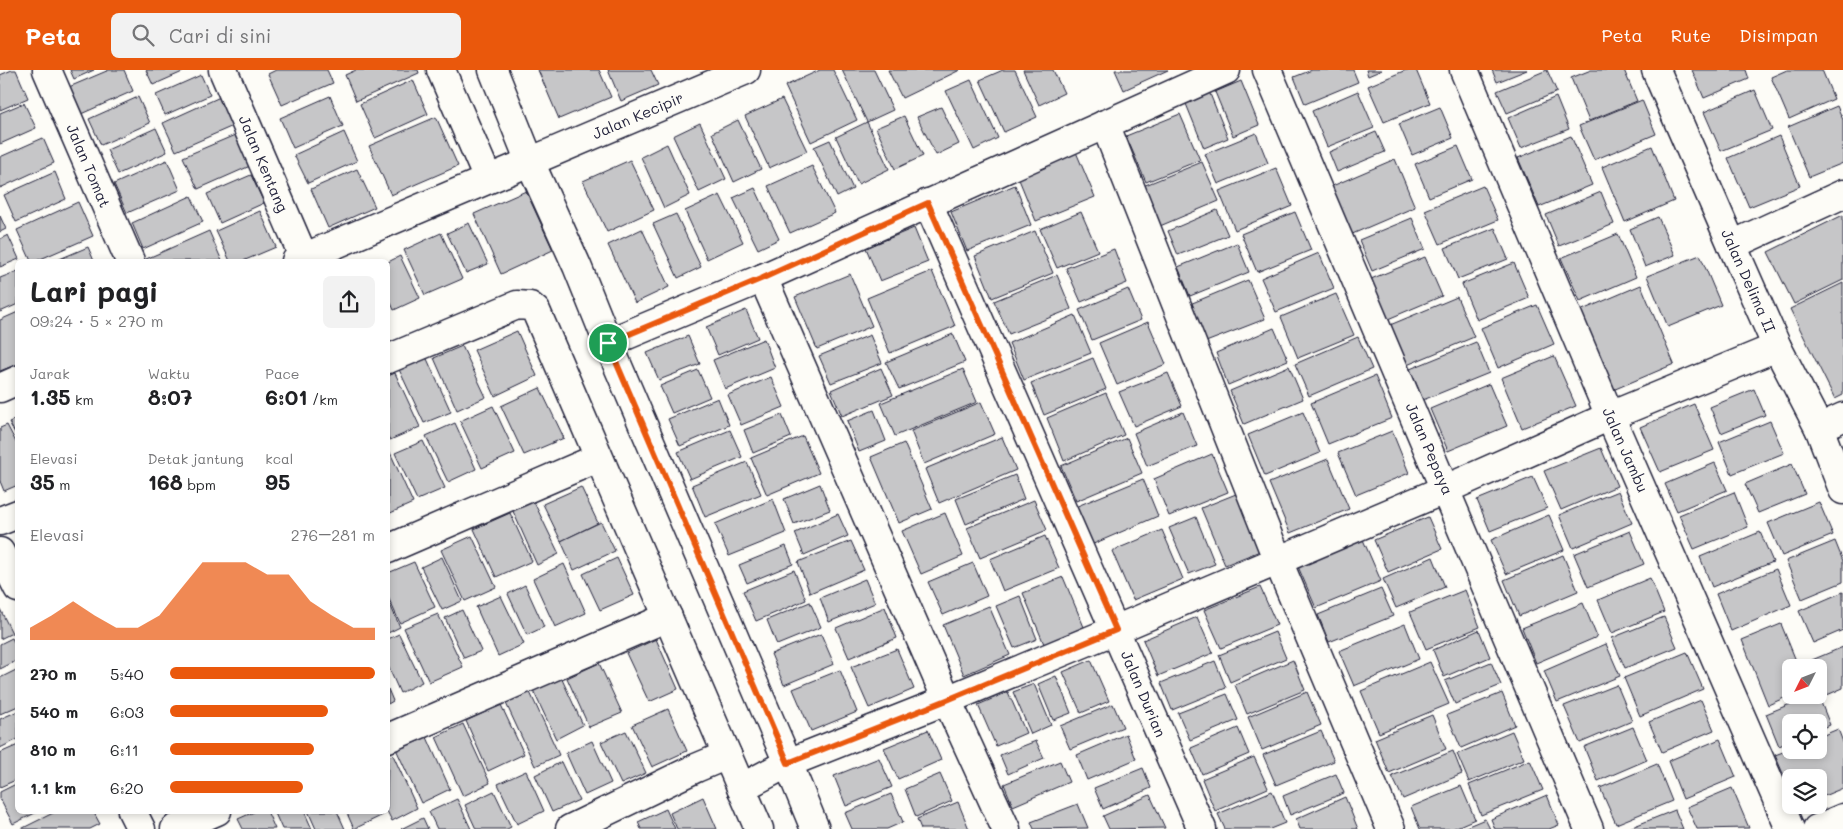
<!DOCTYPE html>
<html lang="id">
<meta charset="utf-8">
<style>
:root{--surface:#fff;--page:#f2f2f2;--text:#202124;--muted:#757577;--accent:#ea580c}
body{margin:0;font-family:Mali,sans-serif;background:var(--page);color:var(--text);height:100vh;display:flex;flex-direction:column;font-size:19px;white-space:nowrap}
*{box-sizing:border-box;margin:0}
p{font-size:16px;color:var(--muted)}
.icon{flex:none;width:28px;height:28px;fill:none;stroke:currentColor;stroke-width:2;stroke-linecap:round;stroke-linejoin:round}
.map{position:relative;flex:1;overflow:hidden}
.panel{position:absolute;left:15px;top:189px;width:375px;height:555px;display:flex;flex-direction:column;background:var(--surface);border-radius:8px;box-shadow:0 2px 8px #0003}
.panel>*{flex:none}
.needle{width:32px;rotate:228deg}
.tools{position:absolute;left:1782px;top:589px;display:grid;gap:10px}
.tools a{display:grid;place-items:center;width:45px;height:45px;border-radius:8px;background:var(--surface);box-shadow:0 2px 8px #0003;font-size:25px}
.pin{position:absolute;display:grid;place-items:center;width:42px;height:42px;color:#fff;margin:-21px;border:2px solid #fff;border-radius:50%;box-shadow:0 1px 5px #0007}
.round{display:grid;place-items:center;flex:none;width:52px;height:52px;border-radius:8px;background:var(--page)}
.summary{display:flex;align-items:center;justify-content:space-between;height:85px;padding:0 15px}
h1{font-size:28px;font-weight:800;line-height:38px}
.figures{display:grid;grid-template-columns:repeat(3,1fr);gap:8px;height:85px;padding:5px 15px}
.figures div{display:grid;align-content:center}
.figures b{font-size:21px;font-weight:800}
.figures small{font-size:14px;font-weight:400}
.figures p{font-size:14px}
.chart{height:140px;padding:10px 15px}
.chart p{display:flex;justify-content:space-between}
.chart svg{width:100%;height:90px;margin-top:5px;fill:var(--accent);opacity:.7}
ul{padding:0 15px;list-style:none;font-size:16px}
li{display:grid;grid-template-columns:80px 60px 1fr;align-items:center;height:38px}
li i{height:12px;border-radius:6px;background:var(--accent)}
header{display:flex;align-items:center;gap:30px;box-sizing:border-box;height:70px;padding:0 25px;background:var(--accent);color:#fff}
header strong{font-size:24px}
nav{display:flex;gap:28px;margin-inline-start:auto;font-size:18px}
.search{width:350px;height:45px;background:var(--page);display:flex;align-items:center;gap:12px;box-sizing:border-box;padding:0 18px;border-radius:8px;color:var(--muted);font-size:19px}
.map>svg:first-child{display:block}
.building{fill:#c6c6c8;stroke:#22223b}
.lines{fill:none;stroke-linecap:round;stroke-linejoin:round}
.minor-casing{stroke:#22223b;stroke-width:31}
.minor{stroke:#fdfcf7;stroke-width:28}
.route-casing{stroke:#fff;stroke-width:10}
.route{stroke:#ea580c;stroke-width:6}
.labels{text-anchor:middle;stroke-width:5;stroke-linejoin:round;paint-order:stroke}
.street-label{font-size:15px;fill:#22223b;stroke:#fdfcf7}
</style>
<header>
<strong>Peta</strong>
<div class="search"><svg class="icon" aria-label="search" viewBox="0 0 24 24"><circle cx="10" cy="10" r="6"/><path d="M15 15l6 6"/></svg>Cari di sini</div>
<nav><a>Peta</a><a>Rute</a><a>Disimpan</a></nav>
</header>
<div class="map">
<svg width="1843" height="759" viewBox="0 0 1843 759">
<rect width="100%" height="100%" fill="#fdfcf7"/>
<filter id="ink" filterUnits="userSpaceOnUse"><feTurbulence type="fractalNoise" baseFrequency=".02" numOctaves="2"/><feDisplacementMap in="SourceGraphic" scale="10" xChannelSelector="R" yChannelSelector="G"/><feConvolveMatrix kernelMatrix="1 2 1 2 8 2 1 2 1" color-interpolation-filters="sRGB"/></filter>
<g filter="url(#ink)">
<!-- building -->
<g class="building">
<path d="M12 0H16L28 28 0 40V5Z"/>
<path d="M70 0H94L74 9Z"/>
<path d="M109 0H124L133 21 81 44 69 17Z"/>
<path d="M146 0H187L153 15Z"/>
<path d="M276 0H327L333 13 282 35 268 4Z"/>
<path d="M356 0H418L419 3 356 31 345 5Z"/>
<path d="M538 0H599L611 27 559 49Z"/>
<path d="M608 0H651L658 15 621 31Z"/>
<path d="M820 0H833L857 50 811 72 785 16Z"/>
<path d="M842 0H874L893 40 867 52Z"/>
<path d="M888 0H960L902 28Z"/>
<path d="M1003 0H1015L1037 47 1004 62 980 10Z"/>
<path d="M1023 0H1053L1064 23 1039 35Z"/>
<path d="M1115 0H1168L1124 20Z"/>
<path d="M1312 0H1353L1358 12 1305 34 1294 7Z"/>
<path d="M1366 0H1382L1368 6Z"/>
<path d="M1406 0H1416L1430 33 1384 52 1368 16Z"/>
<path d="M1492 0H1527L1497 12Z"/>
<path d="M1547 0 1557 22 1507 43 1497 21Z"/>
<path d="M1591 0H1624L1637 31 1589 51 1571 8Z"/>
<path d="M1692 0H1746L1749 9 1704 28Z"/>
<path d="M1787 0H1822L1834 29 1789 49 1771 7Z"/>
<path d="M201 5 210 25 165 45 156 25Z"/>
<path d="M413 10 428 44 375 68 360 34Z"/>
<path d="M971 10 998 68 974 80 946 21Z"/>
<path d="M1241 11 1259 55 1233 66 1215 22Z"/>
<path d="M1208 19 1228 68 1204 78 1184 29Z"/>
<path d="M1755 20 1772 60 1721 81 1704 42Z"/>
<path d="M1358 21 1374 58 1327 77 1312 41Z"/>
<path d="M330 26 343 56 293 78 280 48Z"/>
<path d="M138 27 150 53 101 75 89 49Z"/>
<path d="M220 27 233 56 176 81 163 53Z"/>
<path d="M1556 27 1569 59 1521 78 1508 48Z"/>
<path d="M782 29 807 81 769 98 745 46Z"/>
<path d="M1642 30 1656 64 1594 90 1579 56Z"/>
<path d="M24 33 36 58 0 74V43Z"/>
<path d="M1837 36 1843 50V93L1809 107 1788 57Z"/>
<path d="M941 37 959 74 936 85 917 47Z"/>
<path d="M1440 37 1453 68 1412 85 1399 54Z"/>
<path d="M1180 44 1200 90 1146 112 1126 66Z"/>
<path d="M904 46 923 86 895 99 876 58Z"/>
<path d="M436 47 458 96 391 125 369 76Z"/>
<path d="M738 50 761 99 734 112 712 63Z"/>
<path d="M867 52 889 99 858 114 836 67Z"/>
<path d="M700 53 726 109 699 122 673 66Z"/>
<path d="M156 58 167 82 118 104 107 80Z"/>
<path d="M344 62 357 91 308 113 294 85Z"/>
<path d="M1376 62 1385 82 1337 102 1329 82Z"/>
<path d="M1256 63 1268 93 1218 114 1205 84Z"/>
<path d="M235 65 250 96 198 119 183 87Z"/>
<path d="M1571 66 1592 115 1539 137 1518 88Z"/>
<path d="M1779 66 1800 116 1749 137 1728 88Z"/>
<path d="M43 68 54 93 0 118V87Z"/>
<path d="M830 70 853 119 837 127 814 77Z"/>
<path d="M667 74 690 125 664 138 641 87Z"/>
<path d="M1458 76 1472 109 1429 127 1415 94Z"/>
<path d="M1652 76 1674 131 1625 152 1602 97Z"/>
<path d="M1076 82 1095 127 1036 151 1018 107Z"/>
<path d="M1395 89 1415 137 1350 165 1330 117Z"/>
<path d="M167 90 180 120 127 143 114 114Z"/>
<path d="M630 90 654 140 607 162 583 111Z"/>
<path d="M1202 92 1219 131 1160 156 1143 116Z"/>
<path d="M812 96 835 143 790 163 768 116Z"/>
<path d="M1276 98 1292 136 1235 160 1219 121Z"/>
<path d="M357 99 375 137 328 158 311 119Z"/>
<path d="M55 102 66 129 16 152 4 125Z"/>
<path d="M251 105 264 133 220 153 207 124Z"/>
<path d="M1015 115 1031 155 967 181 951 142Z"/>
<path d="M1483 116 1498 150 1440 174 1425 140Z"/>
<path d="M755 118 779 169 758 179 733 128Z"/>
<path d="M526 121 553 180 501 204 474 144Z"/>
<path d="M1601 122 1614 154 1559 176 1546 145Z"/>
<path d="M720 125 743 172 707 189 685 141Z"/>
<path d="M191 126 203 152 143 179 132 153Z"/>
<path d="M78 132 93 166 36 191H31L17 160Z"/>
<path d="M1217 140 1228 165 1178 185 1168 161Z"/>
<path d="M260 141 276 177 243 191H230L216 161Z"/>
<path d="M1081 142 1098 181 1057 198 1040 159Z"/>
<path d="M1295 142 1311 180 1257 202 1241 164Z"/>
<path d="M676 144 701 197 678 208 653 154Z"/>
<path d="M1843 145V210L1794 234 1768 182Z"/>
<path d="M0 146 6 159 0 162Z"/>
<path d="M1658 147 1675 185 1645 197 1630 159Z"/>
<path d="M1412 148 1425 179 1372 201 1359 170Z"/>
<path d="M469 153 488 194 466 203 447 163Z"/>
<path d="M914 158 928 192 880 211 866 178Z"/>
<path d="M1495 158 1508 189 1458 209 1445 178Z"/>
<path d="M642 159 669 217 635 233 608 175Z"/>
<path d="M209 161 222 191H147L146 189Z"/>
<path d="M1035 161 1053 203 992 228 975 186Z"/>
<path d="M441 163 462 209 425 225 404 180Z"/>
<path d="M1618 164 1636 207 1580 231 1561 188Z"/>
<path d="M8 165 19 189 0 197V169Z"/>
<path d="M1237 173 1249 202 1190 226 1178 197Z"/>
<path d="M88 177 94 191H55Z"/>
<path d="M1114 179 1127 213 1081 232 1066 198Z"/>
<path d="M1319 183 1334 218 1276 242 1261 208Z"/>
<path d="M1700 185 1721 235 1668 257 1647 206Z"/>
<path d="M400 186 420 228 394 240 388 226V192Z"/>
<path d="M1425 187 1442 226 1388 249 1371 209Z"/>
<path d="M1514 193 1529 228 1477 250 1462 214Z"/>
<path d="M18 201V234L0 242V208Z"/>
<path d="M932 201 955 256 890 283 867 228Z"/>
<path d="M850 204 872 256 817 279 795 227Z"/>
<path d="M1057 205 1071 239 1009 264 994 231Z"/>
<path d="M1248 210 1265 249 1206 272 1190 234Z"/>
<path d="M1843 213V325L1835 329 1790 239Z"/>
<path d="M1641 215 1674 294 1613 320 1580 241Z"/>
<path d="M1128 219 1141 250 1092 270 1079 240Z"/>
<path d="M1336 224 1354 265 1298 288 1281 247Z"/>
<path d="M1457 227 1474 267 1407 295 1390 255Z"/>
<path d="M1537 235 1554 274 1498 298 1481 258Z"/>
<path d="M746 240 758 268 718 285 706 257Z"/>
<path d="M18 242V294L0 301V250Z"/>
<path d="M1075 245 1091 283 1024 310 1009 273Z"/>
<path d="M1148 252 1166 294 1117 315 1099 273Z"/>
<path d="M1274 258 1288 290 1228 315 1216 283Z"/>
<path d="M517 261 537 306 495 326 474 280Z"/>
<path d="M953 264 965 292 899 319 886 292Z"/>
<path d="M870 265 882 293 831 313 819 286Z"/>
<path d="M688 266 700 294 659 310 647 283Z"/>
<path d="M1358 267 1372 299 1309 326 1295 294Z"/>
<path d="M764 269 775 298 725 319 713 290Z"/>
<path d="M1476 272 1489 303 1423 330 1410 299Z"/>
<path d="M462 276 486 327 457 340 434 288Z"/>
<path d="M423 280 451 342 424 353 396 293Z"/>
<path d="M1554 286 1576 336 1522 358 1501 308Z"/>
<path d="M1093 288 1106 319 1044 345 1031 313Z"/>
<path d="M1289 296 1303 329 1244 354 1230 321Z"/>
<path d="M881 298 893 325 842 346 831 320Z"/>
<path d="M963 299 977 332 895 366 881 333Z"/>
<path d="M698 300 710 327 672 343 660 316Z"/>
<path d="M395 303 420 357 390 370 388 366V306Z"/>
<path d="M1168 303 1182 336 1134 356 1119 322Z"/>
<path d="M1375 306 1392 348 1328 374 1311 333Z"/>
<path d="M771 307 784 337 741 355 728 325Z"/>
<path d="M1489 314 1507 356 1448 381 1430 339Z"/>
<path d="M540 318 564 368 524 385 501 336Z"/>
<path d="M1754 319 1765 345 1721 363 1710 337Z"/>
<path d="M1106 323 1124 365 1064 391 1047 348Z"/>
<path d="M718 328 729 355 680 376 668 349Z"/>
<path d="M981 332 995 364 924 394 911 361Z"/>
<path d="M1694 334 1714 380 1660 402 1640 357Z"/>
<path d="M493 336 515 383 482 398 460 351Z"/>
<path d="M874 340 886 371 859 382 847 351Z"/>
<path d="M1183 342 1197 376 1147 396 1134 363Z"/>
<path d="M1303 342 1320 383 1265 406 1248 365Z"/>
<path d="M782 345 791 367 753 383 744 360Z"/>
<path d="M18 348V369L9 352Z"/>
<path d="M1770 351 1784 383 1732 404 1719 372Z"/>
<path d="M455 353 476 399 448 412 426 366Z"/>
<path d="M7 355 18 376V415L4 421 0 411V358Z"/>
<path d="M730 360 742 387 690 409 678 382Z"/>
<path d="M1392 361 1409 403 1356 425 1338 383Z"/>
<path d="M803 366 819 403 767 425 751 388Z"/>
<path d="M1002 367 1016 400 939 433 925 399Z"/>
<path d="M1127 368 1142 403 1076 431 1061 396Z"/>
<path d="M423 371 445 418 417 430 395 383Z"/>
<path d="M904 373 932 439 899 453 871 387Z"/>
<path d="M388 378 413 433 388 444Z"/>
<path d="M1601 378 1617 416 1561 440 1544 401Z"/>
<path d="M1212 384 1228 422 1169 446 1154 409Z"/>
<path d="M1328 389 1349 439 1290 463 1269 413Z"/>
<path d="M747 392 761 424 705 447 692 415Z"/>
<path d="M1715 393 1727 420 1677 441 1665 414Z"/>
<path d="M1792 394 1805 424 1758 443 1745 414Z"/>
<path d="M1015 405 1024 429 966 454 956 429Z"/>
<path d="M1533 407 1547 438 1490 461 1477 430Z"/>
<path d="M1143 409 1158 446 1091 475 1075 437Z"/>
<path d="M820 414 830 440 794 454 784 429Z"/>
<path d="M581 417 598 453 561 471 543 434Z"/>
<path d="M1618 421 1632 453 1573 478 1559 445Z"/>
<path d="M1734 422 1748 457 1694 479 1679 445Z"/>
<path d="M1236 424 1260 481 1225 495 1201 438Z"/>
<path d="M773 429 786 463 729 486 715 454Z"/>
<path d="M533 430 559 484 537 495 512 439Z"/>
<path d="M1034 430 1047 460 980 488 967 458Z"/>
<path d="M1819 432 1833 465 1782 486 1768 453Z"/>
<path d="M510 443 532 491 496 507 474 459Z"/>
<path d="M945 443 963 486 921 504 902 461Z"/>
<path d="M838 444 848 466 804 485 795 463Z"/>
<path d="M1549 445 1564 480 1506 504 1491 470Z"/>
<path d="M1196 447 1215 494 1189 504 1169 458Z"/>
<path d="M1428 447 1442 479 1388 502 1374 470Z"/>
<path d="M601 452 615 481 574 500 561 471Z"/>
<path d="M1162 460 1183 509 1133 530 1112 481Z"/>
<path d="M1630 461 1644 494 1588 517 1574 484Z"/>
<path d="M1760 462 1773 492 1712 517 1700 487Z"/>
<path d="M1361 465 1381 511 1316 538 1296 492Z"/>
<path d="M472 466 496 517 465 531 441 480Z"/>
<path d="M1045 466 1059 498 1003 521 990 489Z"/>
<path d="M851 471 864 500 810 523 798 492Z"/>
<path d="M1835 471 1843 491V512L1802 529 1786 491Z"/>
<path d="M786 476 793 494 747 513 739 495Z"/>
<path d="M1563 485 1578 521 1519 546 1504 510Z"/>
<path d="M442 487 462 531 442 540 421 497Z"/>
<path d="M1433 487 1445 517 1396 538 1383 509Z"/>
<path d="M617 488 634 525 600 540 583 504Z"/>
<path d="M414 492 435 537 400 553 388 527V503Z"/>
<path d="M973 493 987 526 943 545 928 512Z"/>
<path d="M564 494 586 543 555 557 533 509Z"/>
<path d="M1776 499 1791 535 1731 561 1716 524Z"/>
<path d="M794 500 806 530 756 551 743 521Z"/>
<path d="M1063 507 1084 557 1044 574 1023 523Z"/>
<path d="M1650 508 1664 542 1612 563 1598 530Z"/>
<path d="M865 509 875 533 829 552 820 528Z"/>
<path d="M525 515 544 557 527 565 508 524Z"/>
<path d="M1260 517 1277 555 1221 578 1204 540Z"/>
<path d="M1381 519 1393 546 1329 572 1318 545Z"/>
<path d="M1465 520 1480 557 1426 579 1410 542Z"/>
<path d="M1843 522V560L1813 573 1799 541Z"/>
<path d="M501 526 524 574 498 586 476 537Z"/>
<path d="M1020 526 1037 569 1014 578 996 536Z"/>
<path d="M388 530 400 557 388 563Z"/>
<path d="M810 532 821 557 777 575 767 550Z"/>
<path d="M1583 533 1597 567 1536 593 1522 558Z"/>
<path d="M989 536 1010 585 964 605 943 555Z"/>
<path d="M885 537 897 568 849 588 836 558Z"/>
<path d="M0 539 12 563 0 569Z"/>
<path d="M462 540 481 581 464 588 445 548Z"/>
<path d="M438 544 463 597 429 612 404 558Z"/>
<path d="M1197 547 1213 583 1158 606 1143 570Z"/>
<path d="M1664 547 1677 577 1625 598 1612 568Z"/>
<path d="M1405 554 1419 589 1354 616 1339 581Z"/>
<path d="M1781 554 1799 598H1791V625L1768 635 1742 570Z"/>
<path d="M1479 560 1490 587 1444 607 1433 580Z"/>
<path d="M1275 562 1286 588 1230 612 1219 585Z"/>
<path d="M399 564 422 612 400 623 388 596V569Z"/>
<path d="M821 564 834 594 784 615 771 584Z"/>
<path d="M12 568 18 580V590L0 599V574Z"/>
<path d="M656 569 678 619 649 632 626 583Z"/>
<path d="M1606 574 1620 606 1557 632 1544 601Z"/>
<path d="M1843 577V618L1827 625 1819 606V598H1815L1812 590Z"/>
<path d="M897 579 914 619 869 638 851 597Z"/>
<path d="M1687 582 1703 619 1640 646 1624 608Z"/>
<path d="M1091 590 1109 631 1081 643 1063 602Z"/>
<path d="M1293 590 1305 620 1247 644 1235 615Z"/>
<path d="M1215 591 1226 618 1172 640 1161 613Z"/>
<path d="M1430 592 1449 634 1379 663 1361 621Z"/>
<path d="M1491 592 1501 615 1455 634 1445 611Z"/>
<path d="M599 593 622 643 589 657 567 608Z"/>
<path d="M18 599V636L0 644V608Z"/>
<path d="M840 600 857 642 811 661 793 619Z"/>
<path d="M560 605 583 655 556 669 532 618Z"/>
<path d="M1056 606 1071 643 1053 650 1038 614Z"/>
<path d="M1034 614 1051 655 1031 664 1013 622Z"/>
<path d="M1617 615 1632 651 1580 673 1564 636Z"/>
<path d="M528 618 559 685 535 696 504 629Z"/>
<path d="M388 619 393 631 388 634Z"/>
<path d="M1008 622 1026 663 996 676 978 635Z"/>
<path d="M1307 622 1321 655 1262 680 1248 647Z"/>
<path d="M1502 623 1515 655 1461 678 1447 645Z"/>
<path d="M1227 624 1238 650 1190 670 1178 643Z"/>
<path d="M1812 625H1818L1830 655 1819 660V652H1791V671L1779 676 1766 644Z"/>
<path d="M1701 630 1714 660 1662 682 1649 652Z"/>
<path d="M1113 634 1123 657 1070 679 1060 656Z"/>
<path d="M501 635 524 684 488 701 466 651Z"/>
<path d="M668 639 687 681 652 697 632 655Z"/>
<path d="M18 641V669L0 678V649Z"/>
<path d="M1432 645 1446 679 1389 703 1375 669Z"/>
<path d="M463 654 490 713 463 726 436 667Z"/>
<path d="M1633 657 1647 690 1598 711 1584 677Z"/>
<path d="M1238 658 1249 684 1202 704 1191 678Z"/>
<path d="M1838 659 1843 672V718L1819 728V708H1791V722L1775 685 1791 679 1819 680V667Z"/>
<path d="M928 660 941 690 898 709 884 678Z"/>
<path d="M626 661 646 703 621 714 601 672Z"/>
<path d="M1321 661 1334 691 1276 715 1263 685Z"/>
<path d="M1512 661 1524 689 1469 712 1457 684Z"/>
<path d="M1126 664 1136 689 1087 710 1077 685Z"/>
<path d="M426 665 450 719 421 733 396 679Z"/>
<path d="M1720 669 1736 707 1683 729 1668 691Z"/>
<path d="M592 671 611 713 585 725 566 683Z"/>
<path d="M1036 671 1044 688 1008 704 1000 685Z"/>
<path d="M18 675V709L0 717V683Z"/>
<path d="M1453 681 1462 704 1403 729 1392 706Z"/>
<path d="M393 685 417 738 392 751 387 741 388 687Z"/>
<path d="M1254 687 1268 718 1215 741 1202 709Z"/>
<path d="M879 688 892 717 846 736 834 706Z"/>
<path d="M1530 690 1543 720 1481 745 1469 715Z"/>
<path d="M1060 691 1069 712 1013 736 1004 714Z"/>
<path d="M561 692 579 730 552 742 535 705Z"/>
<path d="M1657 694 1672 731 1616 754 1600 718Z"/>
<path d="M1143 698 1151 718 1103 739 1094 718Z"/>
<path d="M526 701 544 741 517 754 498 714Z"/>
<path d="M940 704 952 731 916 747 905 719Z"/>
<path d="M1336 704 1344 723 1290 745 1283 726Z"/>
<path d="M18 713V741H39L13 754 0 729V722Z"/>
<path d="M1461 716 1475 749 1452 759H1420L1411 737Z"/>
<path d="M1732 718 1749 758 1697 759 1687 737Z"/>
<path d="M494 721 511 757 507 759H476L465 735Z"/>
<path d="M1272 721 1285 753 1270 759H1225L1218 744Z"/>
<path d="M891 724 903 752 887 759H852L845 743Z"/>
<path d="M1150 725 1165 758 1109 759 1103 746Z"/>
<path d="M1547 725 1559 755 1549 759H1495L1491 749Z"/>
<path d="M703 727 717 759H677L670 743Z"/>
<path d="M1345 727 1358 759H1300L1296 749Z"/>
<path d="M457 729 471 759H437L429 742Z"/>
<path d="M958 732 969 759H921L917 749Z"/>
<path d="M1078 734 1088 758 1034 759 1031 752Z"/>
<path d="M666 739 675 759H641L638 752Z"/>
<path d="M1675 740 1683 759H1627Z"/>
<path d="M57 741H93L100 754 90 759H21Z"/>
<path d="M256 741H267L275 759H243L238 749Z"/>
<path d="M274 741H304L312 759H282Z"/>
<path d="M308 741H337L345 759H316Z"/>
<path d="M346 741H381L383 745 354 759Z"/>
<path d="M423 748 428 759H401Z"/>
<path d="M1485 749 1490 759H1461Z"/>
</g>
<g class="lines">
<defs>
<g id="minor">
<path d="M47 0 130 191"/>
<path d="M223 0 304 188"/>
<path d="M441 0 488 109"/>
<path d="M493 0 530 92 577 196 608 273 788 693 815 759"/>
<path d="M1267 0 1589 759"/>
<path d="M1464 0 1610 346 1790 759"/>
<path d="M1656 0 1732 175 1777 277 1819 358 1843 420"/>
<path d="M1105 54 1278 491 1391 759"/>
<path d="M928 133 1202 759"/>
<path d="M1732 175 1843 124"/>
<path d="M296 191 746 0"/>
<path d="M763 208 947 630 1006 759"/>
<path d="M608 273 763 208 1226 0"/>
<path d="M388 289 517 235 530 236 536 241 759 759"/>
<path d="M0 318 18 310"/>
<path d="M1819 358 1843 347"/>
<path d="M0 451 18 444"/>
<path d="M388 479 598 388"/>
<path d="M0 482 18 518"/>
<path d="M388 668 668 547"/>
<path d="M741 718 788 693 947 630 1115 560 1446 419 1610 346 1777 277"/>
<path d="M132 741 141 759"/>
<path d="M175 759 217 741"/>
<path d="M570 759 696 698 727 685"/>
<path d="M1817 759 1843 748"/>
</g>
</defs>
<!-- minor casing -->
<use href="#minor" class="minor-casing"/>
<!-- minor -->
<use href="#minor" class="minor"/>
</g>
</g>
<g class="lines" filter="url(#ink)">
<defs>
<path id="route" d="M928 133 1116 560 947 630 788 693 608 273 763 208Z"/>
</defs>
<!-- route casing -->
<use href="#route" class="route-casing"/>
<!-- route -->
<use href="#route" class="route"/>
</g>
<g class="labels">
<!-- street labels -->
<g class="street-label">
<text transform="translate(638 46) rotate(-23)" y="5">Jalan Kecipir</text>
<text transform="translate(263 94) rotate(67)" y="5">Jalan Kentang</text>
<text transform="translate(88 96) rotate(67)" y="5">Jalan Tomat</text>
<text transform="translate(1748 211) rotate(66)" y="5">Jalan Delima II</text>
<text transform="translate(1429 379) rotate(67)" y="5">Jalan Pepaya</text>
<text transform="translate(1625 380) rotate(66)" y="5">Jalan Jambu</text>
<text transform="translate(1143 624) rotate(67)" y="5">Jalan Durian</text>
</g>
</g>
</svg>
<div class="tools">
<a><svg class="needle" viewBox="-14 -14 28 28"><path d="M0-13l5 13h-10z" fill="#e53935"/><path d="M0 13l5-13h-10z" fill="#757577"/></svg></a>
<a><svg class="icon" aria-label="locate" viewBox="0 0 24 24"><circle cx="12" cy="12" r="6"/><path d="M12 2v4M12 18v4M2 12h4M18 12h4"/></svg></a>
<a><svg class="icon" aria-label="layers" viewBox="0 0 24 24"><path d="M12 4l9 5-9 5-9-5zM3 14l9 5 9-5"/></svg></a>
</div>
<div class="pin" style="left:608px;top:273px;background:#1e9e55"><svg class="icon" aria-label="arrive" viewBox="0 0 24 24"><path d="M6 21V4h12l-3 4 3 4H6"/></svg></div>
<section class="panel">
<div class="summary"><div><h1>Lari pagi</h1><p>09:24 · 5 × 270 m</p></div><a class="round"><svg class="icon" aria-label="share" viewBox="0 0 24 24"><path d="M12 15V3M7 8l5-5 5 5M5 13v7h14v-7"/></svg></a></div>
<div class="figures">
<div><p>Jarak</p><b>1.35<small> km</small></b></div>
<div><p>Waktu</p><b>8:07</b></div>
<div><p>Pace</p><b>6:01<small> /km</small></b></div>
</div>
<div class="figures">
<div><p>Elevasi</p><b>35<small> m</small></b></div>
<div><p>Detak jantung</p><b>168<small> bpm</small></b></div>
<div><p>kcal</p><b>95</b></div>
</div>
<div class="chart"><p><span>Elevasi</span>276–281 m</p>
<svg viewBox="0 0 160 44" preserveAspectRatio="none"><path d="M0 44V38L10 32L20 25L30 32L40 38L50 38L60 32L70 19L80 6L90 6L100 6L110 12L120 12L130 25L140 32L150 38L160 38V44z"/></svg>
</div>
<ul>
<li><b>270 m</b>5:40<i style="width:100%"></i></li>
<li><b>540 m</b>6:03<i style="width:77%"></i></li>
<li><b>810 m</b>6:11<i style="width:70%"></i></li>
<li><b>1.1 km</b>6:20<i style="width:65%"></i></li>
</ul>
</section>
</div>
